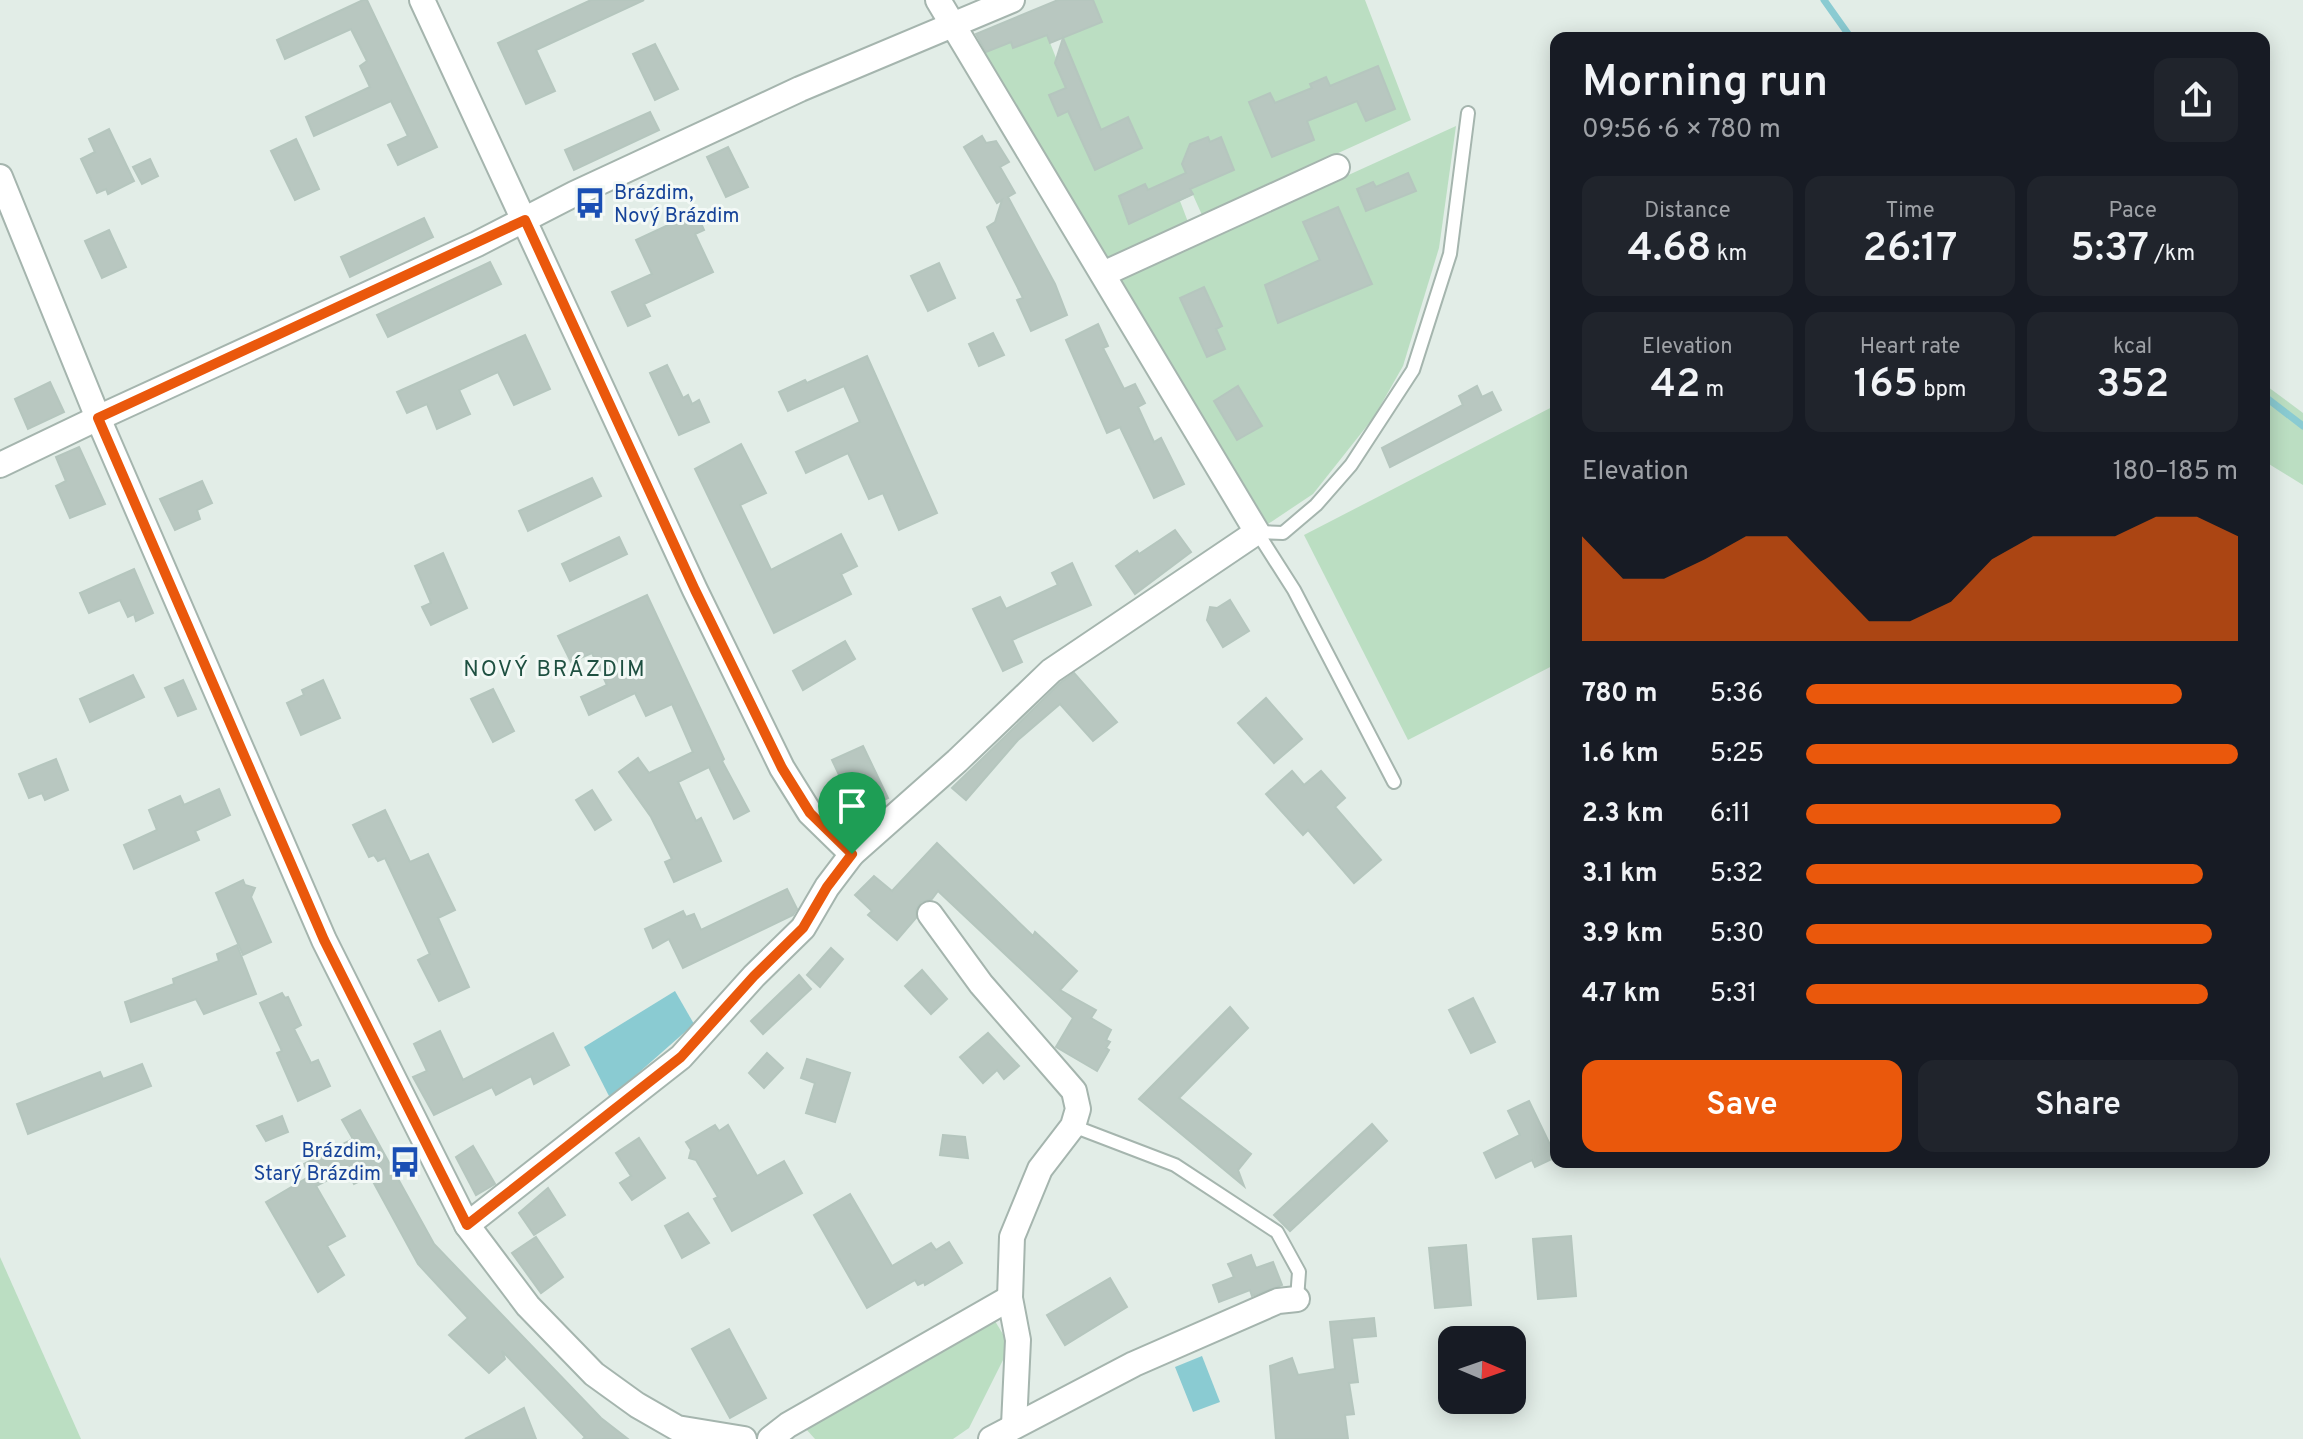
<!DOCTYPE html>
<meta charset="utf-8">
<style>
:root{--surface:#171b24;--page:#20242c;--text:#f1f3f6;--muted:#9ea1a6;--accent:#ea580c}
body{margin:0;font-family:Overpass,sans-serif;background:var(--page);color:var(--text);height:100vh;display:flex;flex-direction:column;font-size:30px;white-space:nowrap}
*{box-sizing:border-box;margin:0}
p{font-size:26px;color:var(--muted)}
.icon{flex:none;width:44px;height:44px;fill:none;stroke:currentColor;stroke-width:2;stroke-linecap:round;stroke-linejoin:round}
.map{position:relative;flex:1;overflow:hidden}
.panel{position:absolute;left:1550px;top:32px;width:720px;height:1136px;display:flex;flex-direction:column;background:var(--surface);border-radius:16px;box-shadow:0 4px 20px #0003}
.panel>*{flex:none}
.needle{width:52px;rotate:92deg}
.fabs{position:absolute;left:1438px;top:1326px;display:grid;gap:16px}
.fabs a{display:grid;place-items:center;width:88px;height:88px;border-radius:16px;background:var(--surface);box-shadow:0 4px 20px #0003;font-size:40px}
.pin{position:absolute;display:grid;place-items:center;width:68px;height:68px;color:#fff;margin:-82px -34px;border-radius:50% 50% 50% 0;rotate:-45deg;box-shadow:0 0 8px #0007}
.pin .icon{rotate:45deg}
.round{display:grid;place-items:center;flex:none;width:84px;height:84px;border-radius:16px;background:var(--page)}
.summary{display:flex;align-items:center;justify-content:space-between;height:136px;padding:0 32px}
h1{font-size:44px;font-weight:600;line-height:60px}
.figures{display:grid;grid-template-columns:repeat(3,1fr);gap:12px;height:136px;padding:8px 32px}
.figures div{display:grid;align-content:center;border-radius:16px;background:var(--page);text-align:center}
.figures b{font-size:40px;font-weight:600}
.figures small{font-size:22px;font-weight:400}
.figures p{font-size:22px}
.chart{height:224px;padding:16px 32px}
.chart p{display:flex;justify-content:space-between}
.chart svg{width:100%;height:144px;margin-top:8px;fill:var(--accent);opacity:.7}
.primary-button{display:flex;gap:16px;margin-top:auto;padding:16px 32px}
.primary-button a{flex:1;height:92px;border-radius:16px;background:var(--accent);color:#fff;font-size:32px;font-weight:600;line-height:92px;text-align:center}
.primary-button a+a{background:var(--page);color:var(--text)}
ul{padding:0 32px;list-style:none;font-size:26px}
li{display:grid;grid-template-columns:128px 96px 1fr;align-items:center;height:60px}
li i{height:20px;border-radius:10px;background:var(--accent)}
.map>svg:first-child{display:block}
.green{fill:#bbdec2}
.water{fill:#8acbd2}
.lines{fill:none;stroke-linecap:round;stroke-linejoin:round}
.stream{stroke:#8acbd2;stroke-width:7}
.building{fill:#b8c7c0;stroke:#b5c6be;stroke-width:2}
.service-casing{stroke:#a5b5ae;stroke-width:16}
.minor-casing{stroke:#a5b5ae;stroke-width:28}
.tertiary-casing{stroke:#a5b5ae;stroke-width:28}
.service{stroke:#fff;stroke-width:12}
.minor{stroke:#fff;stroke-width:24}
.tertiary{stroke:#fff;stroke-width:24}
.route-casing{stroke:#fff;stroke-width:16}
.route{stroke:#ea580c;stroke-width:10}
.labels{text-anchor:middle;stroke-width:6;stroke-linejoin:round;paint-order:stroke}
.transit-label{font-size:20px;fill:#164399;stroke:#f3f9f6;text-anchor:start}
.neighbourhood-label{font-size:22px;letter-spacing:2px;fill:#1e5041;stroke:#f3f9f6}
</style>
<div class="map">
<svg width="2303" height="1439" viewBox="0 0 2303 1439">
<rect width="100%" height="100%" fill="#e2ede7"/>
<!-- green -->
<g class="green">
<path d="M1093 0H1365L1411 120 1202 215 1193 195 1180 201 1188 222 1107 260 984 53 1011 42 1014 48 1047 35 1056 58 1055 63 1069 87 1049 95 1058 115 1089 102 1063 38 1102 22Z"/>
<path d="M1456 126 1439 248 1403 366 1374 417 1313 494 1268 524 1120 279Z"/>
<path d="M2264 384 2303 413V485L2264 461Z"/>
<path d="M1556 405V664L1408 740 1304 535Z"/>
<path d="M0 1257 81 1439H0Z"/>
<path d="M995 1321 1010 1346 969 1428 953 1439H815L806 1429Z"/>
</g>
<!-- water -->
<g class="water">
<path d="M675 991 694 1024 610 1098 584 1047Z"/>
<path d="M1202 1356 1220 1402 1193 1412 1175 1367Z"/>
</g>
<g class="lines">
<!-- stream -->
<g class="stream">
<path d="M1824 0 1851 38"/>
<path d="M2264 396 2303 426"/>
</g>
</g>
<!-- building -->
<g class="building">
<path d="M363 0H367L437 147 398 165 388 145 408 136 391 101 314 136 306 117 370 87 360 66 367 61 351 29 285 59 277 40Z"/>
<path d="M591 0H644L536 50 555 91 526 104 498 43Z"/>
<path d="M1058 0H1093L1102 22 1050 43 1047 35 1013 48 1011 42 986 52 976 34Z"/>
<path d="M1063 38 1101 130 1128 117 1142 148 1095 170 1068 111 1058 116 1049 95 1066 88 1055 63Z"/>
<path d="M655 44 678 89 655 100 633 54Z"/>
<path d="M1378 66 1395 109 1366 121 1357 101 1307 121 1314 140 1272 157 1249 102 1270 93 1275 103 1312 88 1310 84 1326 77 1330 86Z"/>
<path d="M650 112 659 130 574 170 565 150Z"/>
<path d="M109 129 134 181 108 194 106 189 97 193 81 159 95 152 89 139Z"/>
<path d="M982 136 986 143 996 141 1009 162 1000 167 1015 193 1008 197 1055 284 1067 315 1031 331 1017 300 1023 298 987 227 995 222 1002 200 997 203 964 147Z"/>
<path d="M1208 137 1210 142 1221 137 1234 170 1190 189 1193 194 1129 224 1119 196 1145 184 1148 190 1186 173 1182 164 1190 144Z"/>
<path d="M296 139 319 189 295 200 271 151Z"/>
<path d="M728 147 748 187 726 197 707 157Z"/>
<path d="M150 159 158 176 142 184 133 167Z"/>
<path d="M1408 173 1416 191 1366 211 1357 189 1373 182 1376 187Z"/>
<path d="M1338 207 1372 284 1278 323 1265 285 1320 260 1303 222Z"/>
<path d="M696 212 704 230 695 234 713 272 644 304 650 316 628 326 612 292 652 274 636 240Z"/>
<path d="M424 218 433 237 350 277 341 257Z"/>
<path d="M109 230 126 267 102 278 85 241Z"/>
<path d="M490 262 501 284 388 337 377 315Z"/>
<path d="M939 263 955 298 928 311 911 276Z"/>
<path d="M1204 287 1222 326 1216 329 1225 349 1207 357 1180 298Z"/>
<path d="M1098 324 1108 346 1103 348 1124 389 1135 384 1145 403 1138 407 1154 442 1161 438 1184 484 1154 498 1120 427 1107 433 1066 340Z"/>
<path d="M993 333 1004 355 979 366 969 344Z"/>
<path d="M525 335 550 389 514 405 498 372 459 390 470 414 437 429 427 404 407 413 397 392Z"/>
<path d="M867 356 937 513 899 530 883 493 869 499 848 453 806 473 796 452 860 422 844 386 788 411 779 392 805 380 807 383Z"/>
<path d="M667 365 683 398 688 395 692 404 699 400 709 422 679 435 650 373Z"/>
<path d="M50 382 64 412 28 429 15 399Z"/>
<path d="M1238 386 1262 426 1237 440 1214 401Z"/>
<path d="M1477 386 1482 397 1492 392 1501 410 1390 467 1382 448 1463 405 1459 396Z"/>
<path d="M741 444 766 493 740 505 771 570 841 534 857 566 841 574 851 594 774 633 695 469Z"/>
<path d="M79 447 105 504 70 518 56 486 66 481 56 457Z"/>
<path d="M592 478 601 496 528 531 519 511Z"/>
<path d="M202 481 212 503 197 510 200 519 175 530 160 499Z"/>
<path d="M1175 530 1191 552 1135 594 1116 566 1137 551 1139 554Z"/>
<path d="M619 537 627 554 570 581 562 564Z"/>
<path d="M443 553 467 608 431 625 422 607 431 603 415 566Z"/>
<path d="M1072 563 1091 605 1012 640 1022 662 1003 671 973 609 1000 597 1006 609 1058 585 1052 573Z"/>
<path d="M134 569 153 613 136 621 134 614 128 617 120 600 89 613 80 593Z"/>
<path d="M647 595 724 759 722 761 749 811 734 819 709 767 678 782 696 821 701 818 721 861 674 882 665 862 672 859 651 817 619 772 638 758 649 773 693 752 672 704 646 716 635 693 589 715 581 697 607 685 592 653 571 662 558 636Z"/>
<path d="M1230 600 1249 631 1223 647 1207 620 1210 607 1217 608Z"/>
<path d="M845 641 855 659 803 690 793 671Z"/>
<path d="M1074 673 1117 722 1093 741 1060 704 1018 740 966 800 952 788 1060 683Z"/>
<path d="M133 675 144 697 90 722 80 699Z"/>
<path d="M183 680 196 709 178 716 165 688Z"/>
<path d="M323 680 340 718 301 735 287 703 304 695 302 690Z"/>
<path d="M493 689 514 731 493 742 471 699Z"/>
<path d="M1266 698 1302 739 1274 763 1238 723Z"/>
<path d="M863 746 888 798 857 813 832 760Z"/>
<path d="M56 759 68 790 45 800 42 793 29 798 19 774Z"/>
<path d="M1292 771 1304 785 1321 771 1345 798 1335 807 1381 860 1354 883 1308 830 1303 835 1266 794Z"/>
<path d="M219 789 230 815 195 831 199 840 134 869 124 845 157 830 149 810 180 796 184 805Z"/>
<path d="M592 790 611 820 595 830 576 800Z"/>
<path d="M385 810 410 862 428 854 455 910 438 918 469 987 439 1001 418 960 430 954 385 858 378 861 374 855 369 857 353 825Z"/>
<path d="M937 843 1033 936 1035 932 1077 971 1060 990 1096 1010 1091 1018 1111 1030 1106 1040 1110 1042 1106 1048 1109 1050 1097 1071 1056 1047 1073 1018 938 891 932 899 921 902 916 909V918L897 940 868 915 872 911 855 895 874 876 892 891Z"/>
<path d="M243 880 245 885 255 888 251 897 271 942 243 955 216 893Z"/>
<path d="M787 889 797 909 793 915 683 968 669 939 653 948 645 929 683 911 686 917 694 914 701 930Z"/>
<path d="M237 945 256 994 204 1014 196 999 131 1022 125 1002 174 984 173 979 219 961 217 954Z"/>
<path d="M831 948 843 959 820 987 807 975Z"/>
<path d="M922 970 947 999 931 1014 905 986Z"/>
<path d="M799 975 811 989 763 1034 751 1021Z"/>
<path d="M282 993 285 998 288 997 301 1025 294 1029 311 1063 318 1060 330 1086 298 1101 277 1053 282 1051 260 1003Z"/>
<path d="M1473 998 1495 1042 1471 1053 1449 1010Z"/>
<path d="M1230 1007 1248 1028 1179 1098 1251 1154 1238 1170 1244 1186 1139 1099Z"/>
<path d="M440 1031 463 1080 553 1033 569 1065 534 1084 531 1076 496 1095 492 1087 434 1115 413 1077 427 1071 414 1044Z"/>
<path d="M988 1033 1019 1066 1004 1079 997 1070 983 1083 960 1057Z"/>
<path d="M767 1053 783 1068 764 1088 749 1073Z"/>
<path d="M807 1059 850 1073 835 1122 806 1113 815 1083 801 1078Z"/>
<path d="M142 1064 151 1086 28 1134 17 1104 100 1072 103 1079Z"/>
<path d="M1529 1101 1556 1157 1535 1167 1532 1160 1496 1178 1484 1153 1520 1135 1508 1111Z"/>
<path d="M360 1110 434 1244 601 1418 628 1439H583L585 1437 502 1351 505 1359 489 1373 449 1335 468 1318 418 1264 370 1176 354 1184 347 1170 316 1186 345 1236 327 1246 344 1275 318 1292 266 1202 310 1176 304 1164 353 1139 342 1120Z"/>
<path d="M282 1116 288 1132 266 1141 257 1126Z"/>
<path d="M1372 1124 1387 1141 1290 1231 1274 1215Z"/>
<path d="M715 1125 719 1131 728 1125 757 1176 784 1161 802 1193 732 1231 714 1199 718 1197 696 1160 689 1158 691 1150 686 1142Z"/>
<path d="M943 1135 965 1137 968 1158 940 1155Z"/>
<path d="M639 1138 665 1178 632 1200 620 1183 631 1176 616 1153Z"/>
<path d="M473 1146 495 1184 476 1195 456 1157Z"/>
<path d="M548 1188 565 1215 534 1235 519 1213Z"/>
<path d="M850 1194 892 1266 931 1243 936 1250 949 1242 962 1263 925 1285 924 1282 918 1285 915 1280 867 1308 814 1215Z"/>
<path d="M688 1213 709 1243 682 1258 665 1226Z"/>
<path d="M1571 1236 1576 1296 1538 1299 1533 1239Z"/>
<path d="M536 1237 563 1277 541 1293 512 1253Z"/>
<path d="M1466 1245 1471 1305 1435 1308 1429 1248Z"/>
<path d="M1251 1255 1256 1268 1273 1262 1282 1285 1252 1296 1250 1290 1219 1302 1213 1285 1234 1277 1228 1264Z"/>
<path d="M1110 1278 1127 1307 1065 1345 1047 1315Z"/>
<path d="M1374 1318 1376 1336 1352 1338 1358 1382 1349 1383 1354 1414 1345 1415 1348 1439H1276L1270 1366 1292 1358 1298 1375 1335 1369 1330 1322Z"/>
<path d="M729 1329 766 1398 730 1418 692 1349Z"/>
<path d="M524 1408 536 1439H465Z"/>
</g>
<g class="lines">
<defs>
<g id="service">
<path d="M1394 782 1294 590 1257 532 1283 533 1316 505 1351 465 1413 370 1450 254 1468 113"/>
<path d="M1073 1126 1175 1165 1277 1232 1299 1272 1297 1299"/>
</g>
<g id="minor">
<path d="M422 0 695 590 782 768 810 813 852 854"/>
<path d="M1103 274 1337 167"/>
<path d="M0 465 98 418"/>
<path d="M930 914 981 984 1074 1091 1078 1109 1073 1126 1040 1169 1012 1237 1010 1298 1018 1340 1014 1425"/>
<path d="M467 1225 681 1057 754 976 803 928 827 887 852 854 957 761 1051 671 1257 532 938 0"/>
<path d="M770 1439 788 1425 1010 1298"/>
<path d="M991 1439 1134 1364 1278 1301 1297 1299"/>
</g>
<g id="tertiary">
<path d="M0 177 98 418 324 940 467 1225 528 1306 594 1374 637 1405 677 1428 744 1439"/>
<path d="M98 418 477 244 574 194 800 89 1012 0"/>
</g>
</defs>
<!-- service casing -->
<use href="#service" class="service-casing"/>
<!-- minor casing -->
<use href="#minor" class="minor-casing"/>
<!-- tertiary casing -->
<use href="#tertiary" class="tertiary-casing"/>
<!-- service -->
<use href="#service" class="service"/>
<!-- minor -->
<use href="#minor" class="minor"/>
<!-- tertiary -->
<use href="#tertiary" class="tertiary"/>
</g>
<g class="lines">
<defs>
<path id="route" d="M525 220 695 590 782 768 810 813 852 854 827 887 803 928 754 976 681 1057 467 1225 324 940 98 418Z"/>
</defs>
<!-- route casing -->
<use href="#route" class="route-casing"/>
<!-- route -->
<use href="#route" class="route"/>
</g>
<!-- icons -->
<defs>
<symbol id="bus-bare" viewBox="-9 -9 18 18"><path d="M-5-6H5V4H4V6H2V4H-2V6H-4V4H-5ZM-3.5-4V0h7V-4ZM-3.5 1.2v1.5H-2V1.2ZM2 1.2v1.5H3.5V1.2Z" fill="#1a4fb4" stroke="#f3f9f6" stroke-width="2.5" paint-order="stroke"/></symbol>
</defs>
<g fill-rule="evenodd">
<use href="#bus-bare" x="568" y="181" width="44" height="44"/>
<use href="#bus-bare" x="383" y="1140" width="44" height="44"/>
</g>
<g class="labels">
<!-- transit labels -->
<g class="transit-label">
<text x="614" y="199">Brázdim,<tspan x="614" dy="23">Nový Brázdim</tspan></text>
<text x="381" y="1157" text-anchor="end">Brázdim,<tspan x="381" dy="23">Starý Brázdim</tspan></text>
</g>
<!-- neighbourhood labels -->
<g class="neighbourhood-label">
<text x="555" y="676">NOVÝ BRÁZDIM</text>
</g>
</g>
</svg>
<div class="fabs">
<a><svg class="needle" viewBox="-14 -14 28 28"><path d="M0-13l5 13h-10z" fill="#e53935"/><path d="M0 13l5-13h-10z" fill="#9ea1a6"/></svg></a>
</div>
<div class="pin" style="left:852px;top:854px;background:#1e9e55"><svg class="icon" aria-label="arrive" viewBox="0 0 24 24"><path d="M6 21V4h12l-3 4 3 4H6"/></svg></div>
<section class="panel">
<div class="summary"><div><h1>Morning run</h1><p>09:56 · 6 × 780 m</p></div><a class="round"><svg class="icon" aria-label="share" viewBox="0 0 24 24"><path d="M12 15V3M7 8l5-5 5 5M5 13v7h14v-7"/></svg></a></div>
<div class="figures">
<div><p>Distance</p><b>4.68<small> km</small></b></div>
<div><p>Time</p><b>26:17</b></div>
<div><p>Pace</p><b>5:37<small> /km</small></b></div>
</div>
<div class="figures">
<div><p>Elevation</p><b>42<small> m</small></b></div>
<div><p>Heart rate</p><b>165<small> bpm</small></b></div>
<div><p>kcal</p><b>352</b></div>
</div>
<div class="chart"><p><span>Elevation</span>180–185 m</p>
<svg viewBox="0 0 160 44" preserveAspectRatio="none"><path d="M0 44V12L10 25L20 25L30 19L40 12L50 12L60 25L70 38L80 38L90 32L100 19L110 12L120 12L130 12L140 6L150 6L160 12V44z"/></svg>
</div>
<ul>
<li><b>780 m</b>5:36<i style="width:87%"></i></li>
<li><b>1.6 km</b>5:25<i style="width:100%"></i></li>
<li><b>2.3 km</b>6:11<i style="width:59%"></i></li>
<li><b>3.1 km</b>5:32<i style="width:92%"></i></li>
<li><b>3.9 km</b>5:30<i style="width:94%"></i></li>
<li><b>4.7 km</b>5:31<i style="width:93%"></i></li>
</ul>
<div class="primary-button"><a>Save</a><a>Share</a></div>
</section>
</div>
